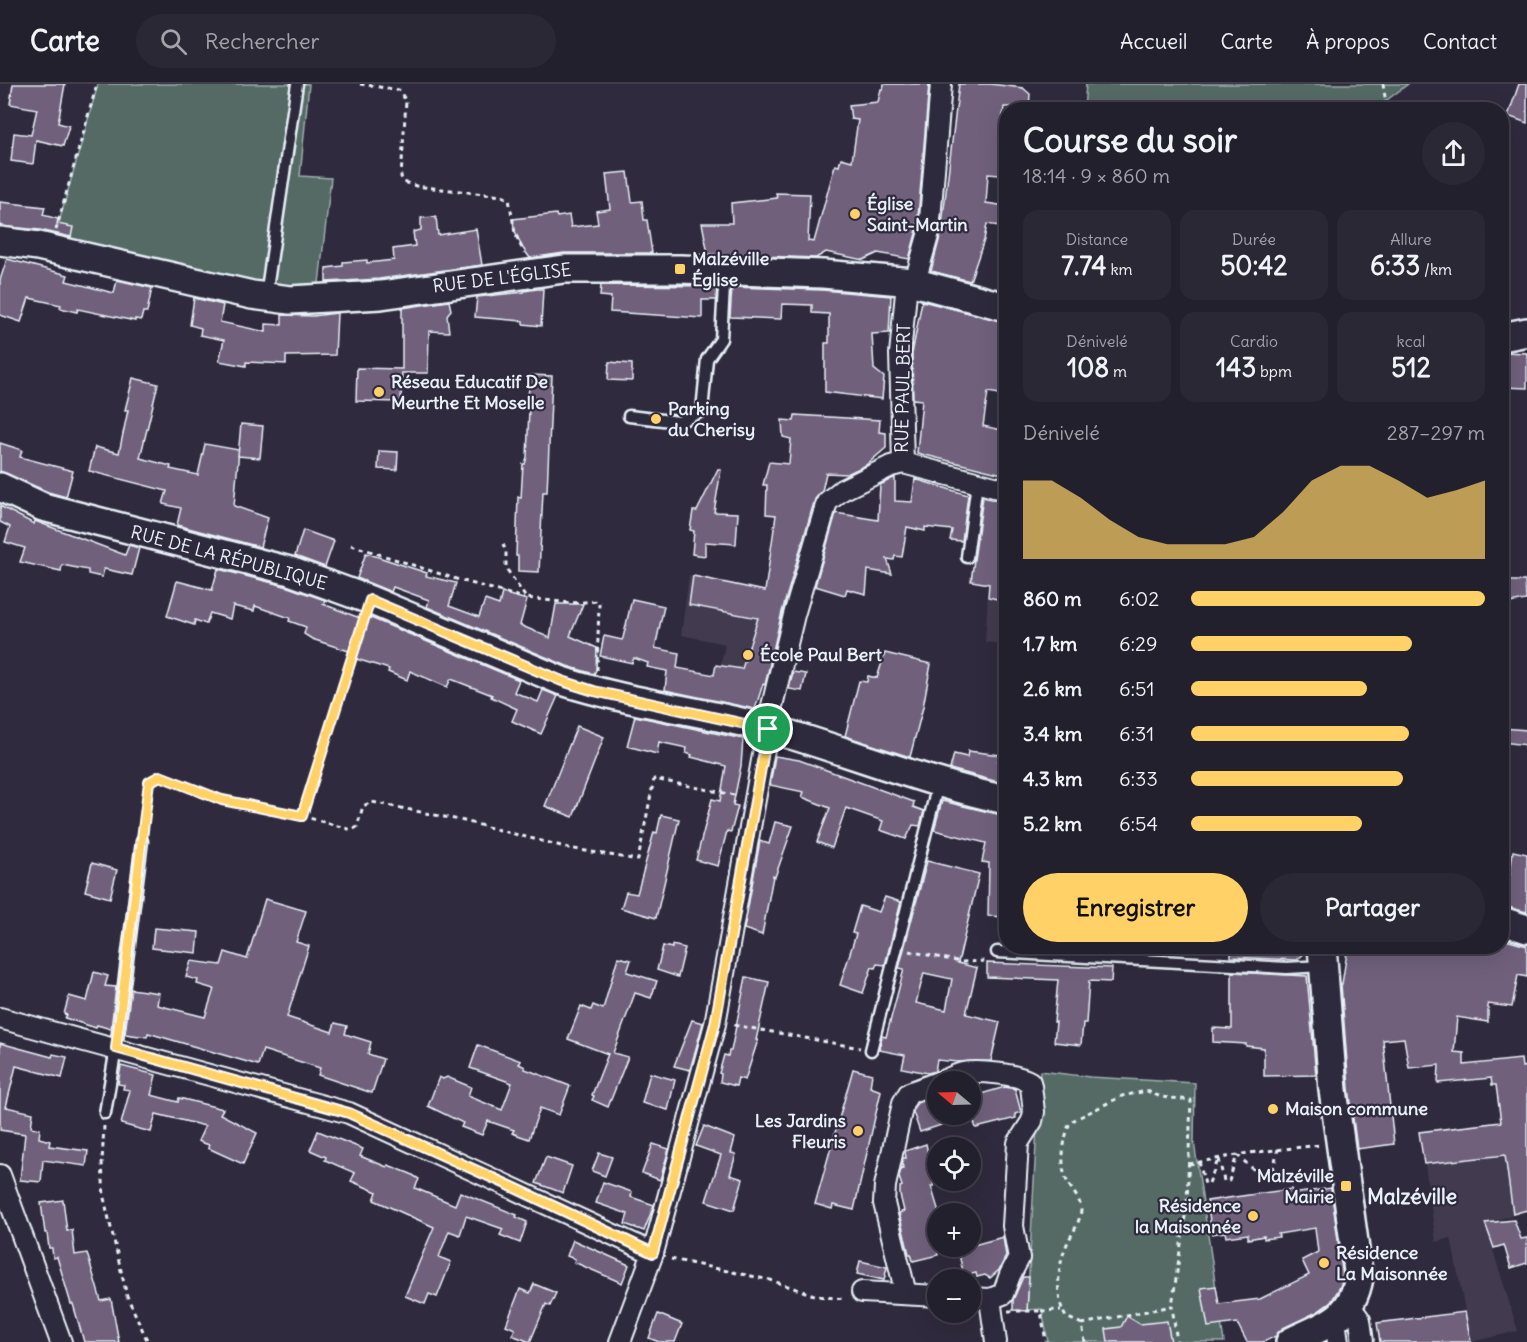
<!DOCTYPE html>
<html lang="fr">
<meta charset="utf-8">
<style>
:root{--surface:#23202e;--page:#2b2836;--text:#f1f3f6;--muted:#a3a3aa;--line:#403e4a;--accent:#ffd166}
body{margin:0;font-family:Delius,sans-serif;background:var(--page);color:var(--text);height:100vh;display:flex;flex-direction:column;font-size:22px;white-space:nowrap}
*{box-sizing:border-box;margin:0}
p{font-size:20px;color:var(--muted)}
.icon{flex:none;width:33px;height:33px;fill:none;stroke:currentColor;stroke-width:2;stroke-linecap:round;stroke-linejoin:round}
.map{position:relative;flex:1;overflow:hidden}
.sheet{position:absolute;left:999px;top:18px;width:510px;height:852px;display:flex;flex-direction:column;background:var(--surface);border-radius:24px;box-shadow:0 6px 24px #0002,0 0 0 2px var(--line)}
.sheet>*{flex:none}
.needle{width:39px;rotate:289deg}
.tools{position:absolute;left:927px;top:987px;display:grid;gap:12px}
.tools a{display:grid;place-items:center;width:54px;height:54px;border-radius:50%;background:var(--surface);box-shadow:0 6px 24px #0002,0 0 0 2px var(--line);font-size:30px}
.pin{position:absolute;display:grid;place-items:center;width:51px;height:51px;color:#fff;margin:-26px;border:3px solid #fff;border-radius:50%;box-shadow:0 2px 6px #0007}
.round{display:grid;place-items:center;flex:none;width:63px;height:63px;border-radius:32px;background:var(--page)}
.head{display:flex;align-items:center;justify-content:space-between;height:102px;padding:0 24px}
h1{font-size:33px;font-weight:700;line-height:45px}
.metrics{display:grid;grid-template-columns:repeat(3,1fr);gap:9px;height:102px;padding:6px 24px}
.metrics div{display:grid;align-content:center;border-radius:15px;background:var(--page);text-align:center}
.metrics b{font-size:26px;font-weight:700}
.metrics small{font-size:16px;font-weight:400}
.metrics p{font-size:16px}
.chart{height:168px;padding:12px 24px}
.chart p{display:flex;justify-content:space-between}
.chart svg{width:100%;height:108px;margin-top:6px;fill:var(--accent);opacity:.7}
.primary-button{display:flex;gap:12px;margin-top:auto;padding:12px 24px}
.primary-button a{flex:1;height:69px;border-radius:36px;background:var(--accent);color:#111;font-size:24px;font-weight:700;line-height:69px;text-align:center}
.primary-button a+a{background:var(--page);color:var(--text)}
ul{padding:0 24px;list-style:none;font-size:20px}
li{display:grid;grid-template-columns:96px 72px 1fr;align-items:center;height:45px}
li i{height:15px;border-radius:8px;background:var(--accent)}
header{display:flex;align-items:center;gap:36px;box-sizing:border-box;height:84px;padding:0 30px;background:var(--surface);border-bottom:2px solid var(--line)}
header strong{font-size:28px}
nav{display:flex;gap:33px;margin-inline-start:auto;font-size:21px}
.search{width:420px;height:54px;background:var(--page);display:flex;align-items:center;gap:15px;box-sizing:border-box;padding:0 21px;border-radius:33px;color:var(--muted);font-size:22px}
.map>svg:first-child{display:block}
.built{fill:#423a50}
.green{fill:#546a65;stroke:#9eaeae;stroke-width:1.5}
.building{fill:#70607b;stroke:#e8f1f8;stroke-width:1.5;fill-rule:evenodd}
.lines{fill:none;stroke-linecap:round;stroke-linejoin:round}
.service-casing{stroke:#e8f1f8;stroke-width:15}
.minor-casing{stroke:#e8f1f8;stroke-width:24}
.secondary-casing{stroke:#e8f1f8;stroke-width:32}
.path{stroke:#e8f1f8;stroke-width:3;stroke-dasharray:4.5 4.5;stroke-linecap:butt}
.service{stroke:#2f2a3d;stroke-width:10}
.minor{stroke:#2f2a3d;stroke-width:20}
.secondary{stroke:#2f2a3d;stroke-width:27}
.route-casing{stroke:#fff;stroke-width:12}
.route{stroke:#ffd166;stroke-width:8}
.poi-dot{fill:#ffd166;stroke:#2f2a3d;stroke-width:2}
.labels{text-anchor:middle;stroke-width:4.5;stroke-linejoin:round;paint-order:stroke}
.poi-label{font-size:18px;font-weight:bold;fill:#e8f1f8;stroke:#2f2a3d;text-anchor:start}
.street-label{font-size:18px;fill:#e8f1f8;stroke:#2f2a3d}
.quarter-label{font-size:21px;font-weight:bold;fill:#e8f1f8;stroke:#2f2a3d}
</style>
<header>
<strong>Carte</strong>
<div class="search"><svg class="icon" aria-label="search" viewBox="0 0 24 24"><circle cx="10" cy="10" r="6"/><path d="M15 15l6 6"/></svg>Rechercher</div>
<nav><a>Accueil</a><a>Carte</a><a>À propos</a><a>Contact</a></nav>
</header>
<div class="map">
<svg width="1527" height="1258" viewBox="0 0 1527 1258">
<rect width="100%" height="100%" fill="#2f2a3d"/>
<filter id="ink" filterUnits="userSpaceOnUse"><feTurbulence type="fractalNoise" baseFrequency=".0167" numOctaves="2"/><feDisplacementMap in="SourceGraphic" scale="12" xChannelSelector="R" yChannelSelector="G"/><feConvolveMatrix kernelMatrix="1 2 1 2 8 2 1 2 1" color-interpolation-filters="sRGB"/></filter>
<g filter="url(#ink)">
<!-- built -->
<g class="built">
<path d="M990 474 1006 477V561L985 558Z"/>
<path d="M689 491 791 512 753 629 712 621 725 560 681 551Z"/>
<path d="M1527 990V1126L1485 1140 1518 1247 1471 1258 1451 1154 1436 1158 1425 1081 1422 1074 1430 1072 1420 1056 1419 1048 1500 1038 1496 1001H1492L1491 994Z"/>
</g>
<!-- green -->
<g class="green">
<path d="M98 0H309L300 92 331 94 318 208 280 206 54 156Z"/>
<path d="M1086 0H1408L1375 25H1084Z"/>
<path d="M1040 987 1090 993 1195 999 1194 1058 1224 1258H1048L1042 1225 1027 1226Z"/>
</g>
<!-- building -->
<g class="building">
<path d="M13 0H65L58 39 69 42 63 62 36 56 33 80 11 77 14 49 31 51 37 25 10 20Z"/>
<path d="M884 0H929L917 146 909 175 878 169 863 176 826 168 816 174 708 170 702 139H732L731 119 777 114 776 109 810 110 808 157 814 158 835 81 839 82 841 74 852 77 858 36 851 35 849 21 878 18 881 5H883Z"/>
<path d="M959 0H990L1023 4 1030 10 1029 23H1004L1000 55 1006 56V75H1001L1000 91 988 90 986 119 1006 122V143L987 140 984 156 970 197 931 187 941 149Z"/>
<path d="M1519 0H1527V39L1508 32Z"/>
<path d="M628 88 632 118 642 117 644 136H647L652 169H564L530 174 522 163 514 145 513 135 556 130 557 133 569 131 571 143 598 140 596 127 610 125 606 90Z"/>
<path d="M0 118 45 123 43 131 58 135 57 140 73 143 71 153 40 146 0 142Z"/>
<path d="M436 133 438 151 476 145 482 181 379 195 326 198V184L343 182V178L367 176V179L394 176 393 165 415 162 413 148 421 146V134Z"/>
<path d="M7 175 68 191 66 197 114 209 117 196 152 204 147 228H143L141 236 135 235V237L78 225 77 228 60 224 61 221 29 214 21 238 0 231V196Z"/>
<path d="M601 201 717 202 716 216H702V234L610 228 611 213 600 212Z"/>
<path d="M732 203 822 206 891 212 889 249 872 250 874 285 884 293 882 315 825 308V259H829V230L812 229V221L782 220 781 235 730 233Z"/>
<path d="M537 205H543L541 242 523 240V237L475 233 477 213 524 208V207Z"/>
<path d="M194 214 223 221 220 238 266 248V240L282 241V231L313 232 337 229 335 271 286 272V280L246 278V282L219 277 224 256 200 251 201 244 190 241Z"/>
<path d="M449 217 451 226 447 231 449 248 429 247 428 289H402L401 318 356 317 357 284 402 285V224Z"/>
<path d="M922 217 1006 238V311L988 308 983 342 1006 347V391L917 369 922 316 913 315 912 270Z"/>
<path d="M1502 268 1527 269V304L1502 303Z"/>
<path d="M609 278 632 280V297L608 296Z"/>
<path d="M531 291 552 292 547 408H543L539 488 518 487V472H516L518 413 521 414 523 380H525L527 373 529 325H528V311Z"/>
<path d="M133 294 158 300 140 374 171 382 170 385 198 391 205 360 239 366 234 422 268 434 260 463 177 441 181 424 163 420 167 407 89 387 95 363 119 369 128 326H125Z"/>
<path d="M795 331 880 336 879 348 886 349V364L866 381 847 390 826 389 822 407 815 415 782 528 765 601 763 600 755 625 665 606 667 587 647 583 648 579 634 574 632 579 600 572 604 552 622 556 623 554 632 515 664 522 655 564 679 569 677 584 714 591 716 581 742 585 758 534 689 521 693 492 765 507 776 431 766 430 767 401H763L769 378 789 380 791 355 783 353 782 336 794 337Z"/>
<path d="M241 340 263 342 260 374 238 372Z"/>
<path d="M0 359 22 366 20 373 73 387 66 413 48 408 0 387Z"/>
<path d="M379 367 398 368 397 386 378 385Z"/>
<path d="M718 385 721 386 714 428 738 429 736 460 705 458V472L692 470 694 447 690 446 693 427H697Z"/>
<path d="M895 393V417L912 418 915 395 968 411 962 457 950 456 952 446 925 443V447L907 443 902 473 895 472 894 476 887 475 892 490 868 486 866 510 847 505 845 511 815 502 836 429 878 436 880 401Z"/>
<path d="M983 413 1006 419V517L988 513 989 500 971 497Z"/>
<path d="M0 422 34 440 35 437 125 471 129 461 139 464 132 491 104 485 102 493 88 490V486L62 481 61 487 20 478 25 464 5 458 10 443 0 438Z"/>
<path d="M303 446 334 457 325 483 295 472Z"/>
<path d="M366 469 427 489 426 492 456 499 449 522 479 533 485 516 499 521 502 509 527 516 520 541 550 554 556 520H583L570 552 597 564 596 586 594 590 567 582 427 523 429 516 393 503 391 508 357 494Z"/>
<path d="M218 485 285 502 325 516 323 520 365 536 366 532 440 563 519 596 514 608 538 618 543 606 558 612 541 650 512 637 517 625 491 613 492 611 451 595 447 603 410 587 407 596 388 588 389 585 353 574 355 569 312 555 304 550 306 543 289 537 290 534 255 522 254 527 233 522 230 535 210 529 206 540 195 536 194 541 167 532 177 497 212 506Z"/>
<path d="M1502 497H1525L1526 516 1504 520Z"/>
<path d="M885 569 931 580 923 623 910 673 845 652 859 597 867 598 868 592 877 594Z"/>
<path d="M793 588 806 590 802 607 789 605Z"/>
<path d="M635 632 743 655 741 682 733 721 738 722 731 748 727 747 718 782 696 776 712 715 720 717 726 682 691 673 692 671 686 669 687 664 659 658 657 670 627 662Z"/>
<path d="M577 642 604 653 573 733 545 722Z"/>
<path d="M1502 644 1527 646V661L1502 658Z"/>
<path d="M968 667 1000 671 998 677 1006 679V700L950 685 954 670 967 673Z"/>
<path d="M775 672 799 676 914 718 913 723 924 727 920 742 913 741 906 755 880 746 883 737 846 724 832 764 817 758 830 724 802 713 804 708 770 701Z"/>
<path d="M942 717 1006 732V833L988 832 989 779 982 778 986 759 934 746Z"/>
<path d="M661 731 679 735 656 834 621 824 626 808 637 810 654 748 657 749Z"/>
<path d="M775 738 793 742 775 793 773 792 762 851 744 845 760 757 769 760Z"/>
<path d="M1513 767 1527 770V828L1502 822V788L1510 790Z"/>
<path d="M927 777 979 790 958 879 977 884 966 930 1000 938 991 977 958 978 937 976 935 987 928 989 902 984 905 971 879 966 882 952 886 953 904 885 899 884ZM924 889 952 895 946 926 916 919Z"/>
<path d="M92 779 117 786 110 814 85 807Z"/>
<path d="M885 813 901 818 885 881 877 880 875 884 872 883 863 909 840 901 856 850 852 849 860 822 879 828Z"/>
<path d="M265 815 306 827 296 858 309 862 287 933 332 948 335 939 347 942 345 950 371 958 368 970 383 975 372 1009 318 991 320 984 263 966 258 981 148 949 147 953 125 950 131 905 159 909 157 921 205 933 214 905 197 900 198 896 186 893 191 877 221 881 225 868 247 875Z"/>
<path d="M154 844 199 848 197 869 152 864Z"/>
<path d="M1502 855 1527 862V893L1518 891 1512 923 1488 920V938L1457 933 1454 968 1464 969V981L1521 975 1522 983 1527 982V1126L1513 1130 1505 1071 1424 1080 1419 1048 1501 1038 1496 1001H1492L1491 994 1438 999 1439 981 1409 984 1404 954 1383 956 1394 1060 1357 1065 1349 1004 1341 900H1342L1348 862H1502Z"/>
<path d="M672 861 685 864 678 893 657 886 663 862 672 864Z"/>
<path d="M1231 862H1306L1307 867 1297 876 1231 873Z"/>
<path d="M618 873 631 876 627 888 657 897 651 914 635 909 613 969 628 973 608 1023 592 1016 594 1012 592 1011 608 970 568 955 581 922 591 926 593 921 603 925Z"/>
<path d="M987 879 1112 884 1111 898 1089 897 1086 939H1083L1081 961 1054 958 1056 938H1054L1058 896 987 893Z"/>
<path d="M94 888 108 892 105 902 116 903 111 945 97 941 96 944 65 934 67 931 64 930 69 912 87 917Z"/>
<path d="M1232 888 1307 892 1316 991 1264 992V964L1246 962V960L1213 958V944L1232 945Z"/>
<path d="M746 893 769 898 756 956H758L745 996 738 994 736 1002 720 998 721 990 719 989 724 971 728 972 729 967H731Z"/>
<path d="M692 936 703 939 690 986 674 982Z"/>
<path d="M0 959 52 973 53 970 67 973 62 994 16 982 6 1023 33 1029 31 1043 40 1045 39 1054 50 1057 49 1062 88 1067 86 1082 43 1076 41 1098 20 1096 25 1050 0 1046Z"/>
<path d="M478 961 521 977 519 980 525 983V985L570 1002 559 1031 540 1024 529 1055 512 1049 514 1046 488 1037 482 1051 461 1043 463 1039 428 1022 439 993 443 995 447 993 471 1003 468 1012 502 1026 512 999 470 984Z"/>
<path d="M121 982 156 991 151 1011 178 1018 179 1014 223 1025 220 1030 257 1049 243 1080 208 1064 209 1061 198 1057 205 1042 156 1030 151 1048 121 1040 130 1006 123 1005 124 1001 118 1000Z"/>
<path d="M853 985 872 990 870 1003 881 1007 854 1126 833 1121 832 1125 815 1120Z"/>
<path d="M650 989 675 996 668 1026 642 1019Z"/>
<path d="M1005 1003 1015 1005 1021 1028 1015 1030 1016 1034 976 1044 970 1027V1021L976 1020 974 1012Z"/>
<path d="M938 1011V1030H964L965 1033 920 1048 913 1028 914 1023 917 1019Z"/>
<path d="M704 1042 735 1054 731 1069 736 1070 730 1091 743 1095 734 1126 706 1117 721 1071 696 1062Z"/>
<path d="M318 1047 363 1065 360 1072 387 1083 388 1081 411 1090 419 1095 415 1104 455 1121 460 1108 517 1131 516 1133 527 1138 520 1159 500 1151 503 1145 466 1132 460 1151 449 1147 439 1173 451 1178 437 1213 429 1210 425 1220 405 1212 434 1143 374 1116 377 1108 351 1097 355 1089 325 1076 326 1073 310 1066Z"/>
<path d="M653 1060 669 1065 660 1096 642 1089Z"/>
<path d="M926 1060 933 1093 932 1094 934 1102H931L938 1125V1171L913 1177 911 1170H909L899 1129 904 1127 900 1111V1103L902 1102 899 1093 901 1085 903 1084 902 1079 903 1074H906L905 1067Z"/>
<path d="M599 1069 612 1073 605 1092 592 1087Z"/>
<path d="M546 1073 572 1082 563 1109 536 1099Z"/>
<path d="M603 1098 632 1108 631 1113 654 1121 644 1147 625 1140 628 1130 596 1119Z"/>
<path d="M1331 1104 1343 1193 1340 1203 1331 1218 1317 1228 1283 1244 1276 1252 1263 1258H1247L1237 1239 1208 1243 1201 1204 1216 1202 1219 1220 1260 1215 1309 1191 1302 1176 1318 1168 1315 1144 1278 1150 1279 1153 1264 1155V1152L1248 1155V1150L1226 1153 1225 1148 1212 1150 1207 1117 1292 1105 1293 1110Z"/>
<path d="M63 1116 67 1147 72 1146 75 1171 87 1169 101 1217 111 1215 119 1258H84L73 1220H71L57 1173 53 1174 52 1164H49L47 1149H45L41 1119Z"/>
<path d="M1514 1136 1521 1155 1527 1154V1179L1511 1184 1504 1161 1494 1164 1485 1139Z"/>
<path d="M1003 1153 1006 1172 999 1186 990 1194 985 1191 977 1193 976 1189 964 1192 957 1162H970Z"/>
<path d="M573 1156 629 1181 622 1199 574 1178 575 1175 567 1172Z"/>
<path d="M860 1177 887 1183 884 1196 857 1190Z"/>
<path d="M1023 1193H1029L1027 1227 1013 1226V1216Z"/>
<path d="M534 1200 556 1209 550 1222 546 1220 530 1258 512 1251 515 1245 506 1241 520 1205 530 1209Z"/>
<path d="M1465 1228 1471 1258H1380L1377 1239Z"/>
<path d="M658 1230 682 1240 675 1258H659L649 1254Z"/>
<path d="M1127 1232 1140 1240 1167 1237 1171 1258H1108L1106 1245 1121 1243Z"/>
</g>
<g class="lines">
<defs>
<g id="service">
<path d="M266 212 297 0"/>
<path d="M629 332 679 338 702 327 707 275 721 255 725 186"/>
<path d="M967 473 977 399"/>
<path d="M997 868 1287 884 1323 882"/>
<path d="M871 966 938 700"/>
<path d="M105 1029 116 964 142 757"/>
</g>
<g id="minor">
<path d="M903 379 900 270 906 209 918 187 929 148 941 0"/>
<path d="M903 379 1006 406"/>
<path d="M0 934 349 1029 653 1169"/>
<path d="M940 998C948 995 955 991 963 989 978 986 1017 990 1030 998L1031 1002 1034 1028 1032 1037 1018 1059 1013 1142 1019 1174 1010 1191 1003 1210 990 1215"/>
<path d="M0 1091 61 1258"/>
<path d="M862 1208 938 1212"/>
<path d="M906 1210 884 1119 885 1102 903 1019 909 1009 938 998"/>
<path d="M970 1214 990 1215 996 1258"/>
<path d="M1350 1222 1360 1236 1363 1258"/>
<path d="M1335 1236 1338 1258"/>
<path d="M620 1258 653 1169 715 940 771 626 794 531 827 418 842 406 891 382 903 379"/>
</g>
<g id="secondary">
<path d="M0 157 38 162 252 211 290 216 381 211 564 185H680L823 190 913 198 1006 223"/>
<path d="M1502 253 1527 248"/>
<path d="M0 403 43 423 290 487 370 516 562 597C636 621 714 628 788 650 861 672 932 700 1006 716"/>
<path d="M1502 837 1527 845"/>
<path d="M1290 1258C1324 1241 1351 1237 1359 1194L1333 1006 1322 862"/>
</g>
</defs>
<!-- service casing -->
<use href="#service" class="service-casing"/>
<!-- minor casing -->
<use href="#minor" class="minor-casing"/>
<!-- secondary casing -->
<use href="#secondary" class="secondary-casing"/>
<!-- path -->
<g class="path">
<path d="M360 0 399 6 406 17 401 93 404 98 416 102 502 112 509 115 515 149 524 169"/>
<path d="M1383 0 1387 26"/>
<path d="M56 146 97 0"/>
<path d="M503 460 506 468V484L526 514 571 519 598 517 599 520 597 586"/>
<path d="M351 461 456 495 524 514"/>
<path d="M302 732 352 746 357 743 363 722 372 718 464 737 569 764 638 776 654 695 739 712"/>
<path d="M143 745 149 698 160 692 222 716 302 732 364 535"/>
<path d="M909 867 961 878 988 877"/>
<path d="M734 941 860 964"/>
<path d="M104 1042 102 1078 104 1114 127 1212 148 1258"/>
<path d="M1237 1071 1259 1090 1272 1089 1278 1065"/>
<path d="M1219 1075 1224 1097H1229L1237 1071"/>
<path d="M1199 1078 1205 1100 1209 1099 1218 1076"/>
<path d="M1189 1080 1248 1069 1320 1061"/>
<path d="M1272 1089 1284 1087"/>
<path d="M671 1175 770 1196 817 1212 845 1215"/>
<path d="M1008 1227H1041L1046 1258"/>
<path d="M1041 1227 1061 1226"/>
<path d="M1082 1240 1066 1233C1054 1214 1058 1180 1067 1160 1072 1149 1080 1139 1081 1126 1081 1115 1071 1106 1067 1097 1059 1082 1064 1053 1070 1038L1122 1012 1147 1007 1161 1013 1191 1016 1187 1119 1172 1222"/>
<path d="M1085 1258 1082 1240 1172 1222 1177 1258"/>
</g>
<!-- service -->
<use href="#service" class="service"/>
<!-- minor -->
<use href="#minor" class="minor"/>
<!-- secondary -->
<use href="#secondary" class="secondary"/>
</g>
</g>
<g class="lines" filter="url(#ink)">
<defs>
<path id="route" d="M370 516 562 597 594 607 768 645 715 940 653 1169 515 1104 349 1029 116 964 149 698 160 692 222 716 302 732Z"/>
</defs>
<!-- route casing -->
<use href="#route" class="route-casing"/>
<!-- route -->
<use href="#route" class="route"/>
</g>
<!-- markers -->
<g class="poi-dot">
<circle cx="855" cy="130" r="6"/>
<rect x="674" y="179" width="12" height="12" rx="3"/>
<circle cx="379" cy="308" r="6"/>
<circle cx="656" cy="335" r="6"/>
<circle cx="748" cy="571" r="6"/>
<circle cx="1273" cy="1025" r="6"/>
<circle cx="858" cy="1047" r="6"/>
<rect x="1340" y="1096" width="12" height="12" rx="3"/>
<circle cx="1253" cy="1132" r="6"/>
<circle cx="1324" cy="1179" r="6"/>
</g>
<g class="labels">
<!-- poi labels -->
<g class="poi-label">
<text x="867" y="126">Église<tspan x="867" dy="21">Saint-Martin</tspan></text>
<text x="692" y="181">Malzéville<tspan x="692" dy="21">Église</tspan></text>
<text x="391" y="304">Réseau Educatif De<tspan x="391" dy="21">Meurthe Et Moselle</tspan></text>
<text x="668" y="331">Parking<tspan x="668" dy="21">du Cherisy</tspan></text>
<text x="760" y="577">École Paul Bert</text>
<text x="1285" y="1031">Maison commune</text>
<text x="846" y="1043" text-anchor="end">Les Jardins<tspan x="846" dy="21">Fleuris</tspan></text>
<text x="1334" y="1098" text-anchor="end">Malzéville<tspan x="1334" dy="21">Mairie</tspan></text>
<text x="1241" y="1128" text-anchor="end">Résidence<tspan x="1241" dy="21">la Maisonnée</tspan></text>
<text x="1336" y="1175">Résidence<tspan x="1336" dy="21">La Maisonnée</tspan></text>
</g>
<!-- street labels -->
<g class="street-label">
<text transform="translate(502 194) rotate(-7)" y="6">RUE DE L'ÉGLISE</text>
<text transform="translate(903 304) rotate(-89)" y="6">RUE PAUL BERT</text>
<text transform="translate(229 474) rotate(15)" y="6">RUE DE LA RÉPUBLIQUE</text>
</g>
<!-- quarter labels -->
<g class="quarter-label">
<text x="1412" y="1120">Malzéville</text>
</g>
</g>
</svg>
<div class="tools">
<a><svg class="needle" viewBox="-14 -14 28 28"><path d="M0-13l5 13h-10z" fill="#e53935"/><path d="M0 13l5-13h-10z" fill="#a3a3aa"/></svg></a>
<a><svg class="icon" aria-label="locate" viewBox="0 0 24 24"><circle cx="12" cy="12" r="6"/><path d="M12 2v4M12 18v4M2 12h4M18 12h4"/></svg></a>
<a>+</a>
<a>−</a>
</div>
<div class="pin" style="left:768px;top:645px;background:#1e9e55"><svg class="icon" aria-label="arrive" viewBox="0 0 24 24"><path d="M6 21V4h12l-3 4 3 4H6"/></svg></div>
<section class="sheet">
<div class="head"><div><h1>Course du soir</h1><p>18:14 · 9 × 860 m</p></div><a class="round"><svg class="icon" aria-label="share" viewBox="0 0 24 24"><path d="M12 15V3M7 8l5-5 5 5M5 13v7h14v-7"/></svg></a></div>
<div class="metrics">
<div><p>Distance</p><b>7.74<small> km</small></b></div>
<div><p>Durée</p><b>50:42</b></div>
<div><p>Allure</p><b>6:33<small> /km</small></b></div>
</div>
<div class="metrics">
<div><p>Dénivelé</p><b>108<small> m</small></b></div>
<div><p>Cardio</p><b>143<small> bpm</small></b></div>
<div><p>kcal</p><b>512</b></div>
</div>
<div class="chart"><p><span>Dénivelé</span>287–297 m</p>
<svg viewBox="0 0 160 44" preserveAspectRatio="none"><path d="M0 44V12L10 12L20 19L30 28L40 35L50 38L60 38L70 38L80 35L90 25L100 12L110 6L120 6L130 12L140 19L150 16L160 12V44z"/></svg>
</div>
<ul>
<li><b>860 m</b>6:02<i style="width:100%"></i></li>
<li><b>1.7 km</b>6:29<i style="width:75%"></i></li>
<li><b>2.6 km</b>6:51<i style="width:60%"></i></li>
<li><b>3.4 km</b>6:31<i style="width:74%"></i></li>
<li><b>4.3 km</b>6:33<i style="width:72%"></i></li>
<li><b>5.2 km</b>6:54<i style="width:58%"></i></li>
</ul>
<div class="primary-button"><a>Enregistrer</a><a>Partager</a></div>
</section>
</div>
